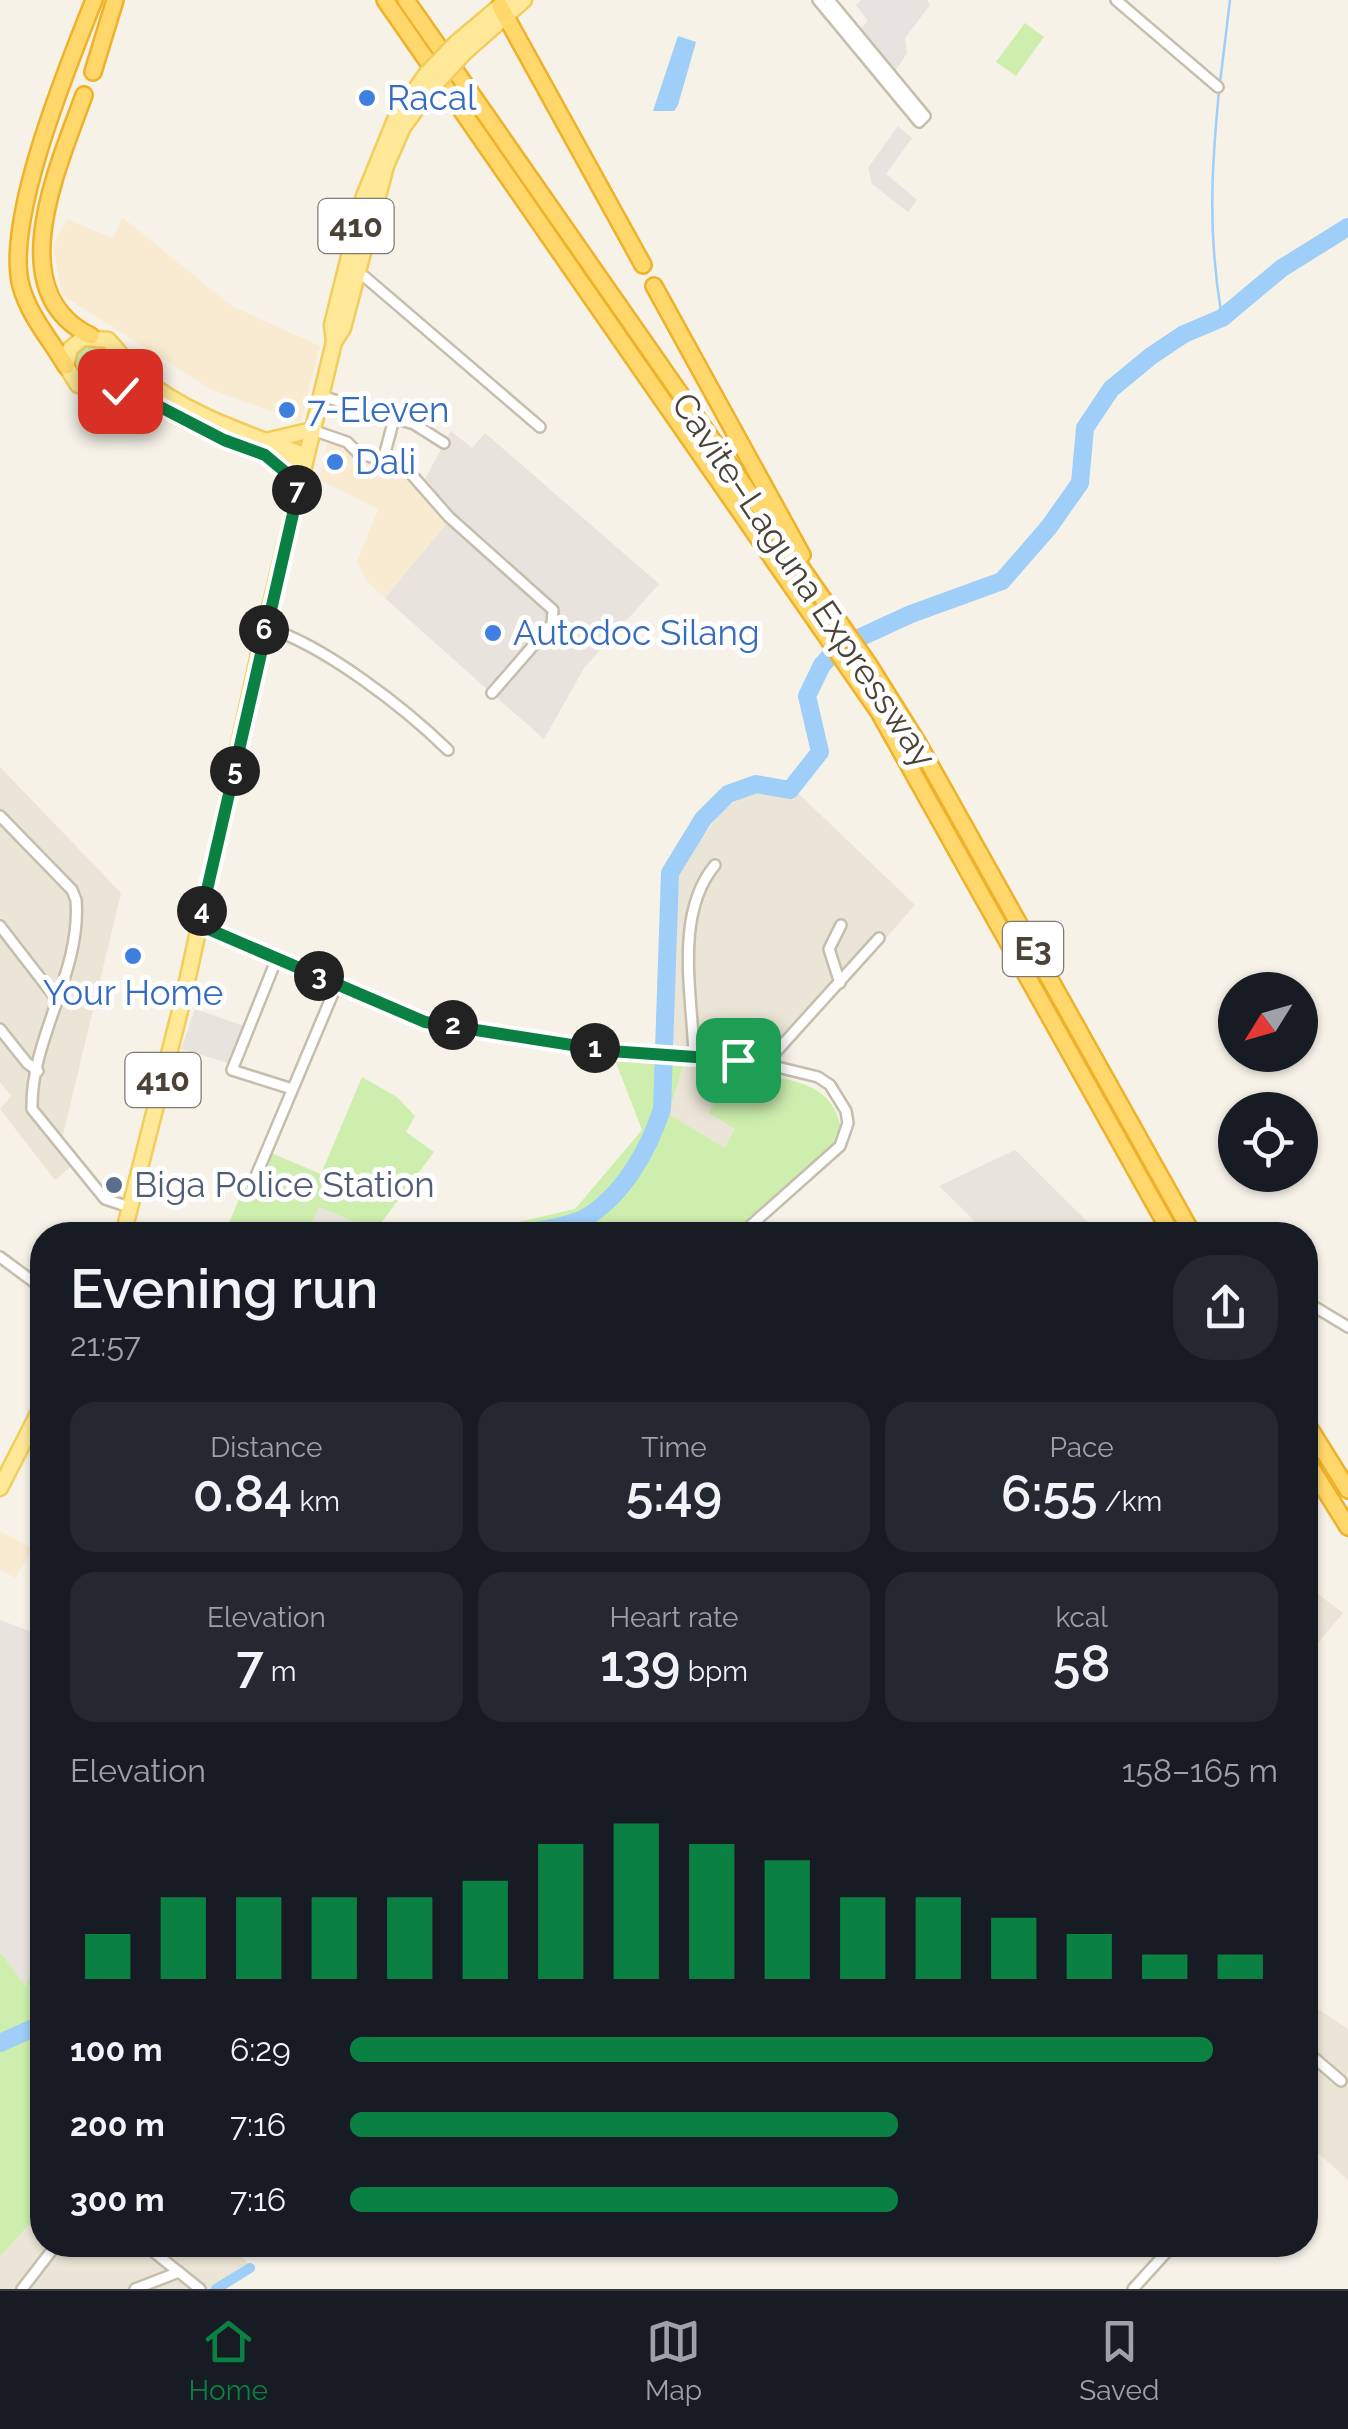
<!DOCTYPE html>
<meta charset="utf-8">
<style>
:root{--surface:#171b24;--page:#242831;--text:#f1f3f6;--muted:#9ea1a6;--line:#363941;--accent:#0b8043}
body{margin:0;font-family:Raleway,sans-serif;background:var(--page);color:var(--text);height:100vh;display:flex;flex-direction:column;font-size:38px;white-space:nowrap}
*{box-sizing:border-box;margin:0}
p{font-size:32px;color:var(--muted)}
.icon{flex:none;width:55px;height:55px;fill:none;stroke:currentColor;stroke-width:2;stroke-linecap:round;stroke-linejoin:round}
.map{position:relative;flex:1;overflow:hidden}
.drawer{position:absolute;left:30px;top:1222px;width:1288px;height:1035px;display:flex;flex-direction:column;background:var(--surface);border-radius:40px;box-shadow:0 2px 8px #0004}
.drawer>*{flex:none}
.needle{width:65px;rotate:233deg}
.controls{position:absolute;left:1218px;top:972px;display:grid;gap:20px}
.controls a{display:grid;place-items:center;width:100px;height:100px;border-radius:50%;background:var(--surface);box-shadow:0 2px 8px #0004;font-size:50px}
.pin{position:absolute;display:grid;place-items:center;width:85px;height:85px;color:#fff;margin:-42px;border-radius:20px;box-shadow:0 5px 15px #0006}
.km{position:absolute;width:50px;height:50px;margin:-25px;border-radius:50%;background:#222;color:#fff;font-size:28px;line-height:50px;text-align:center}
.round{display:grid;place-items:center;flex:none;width:105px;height:105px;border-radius:40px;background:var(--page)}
.headline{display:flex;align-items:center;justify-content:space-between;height:170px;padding:0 40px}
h1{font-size:55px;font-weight:600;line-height:75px}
.figures{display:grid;grid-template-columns:repeat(3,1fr);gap:15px;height:170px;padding:10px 40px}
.figures div{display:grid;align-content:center;border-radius:25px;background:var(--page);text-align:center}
.figures b{font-size:50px;font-weight:600}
.figures small{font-size:28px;font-weight:400}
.figures p{font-size:28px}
.chart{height:280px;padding:20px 40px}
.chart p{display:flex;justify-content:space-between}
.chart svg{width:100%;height:180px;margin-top:10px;stroke:var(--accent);stroke-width:6}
ul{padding:0 40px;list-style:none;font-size:32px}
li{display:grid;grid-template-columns:160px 120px 1fr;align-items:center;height:75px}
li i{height:25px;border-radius:12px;background:var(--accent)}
.tab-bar{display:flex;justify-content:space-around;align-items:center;height:140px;border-top:2px solid var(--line);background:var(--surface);font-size:28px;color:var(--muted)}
.tab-bar a{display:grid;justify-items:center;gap:5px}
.tab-bar .active{color:var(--accent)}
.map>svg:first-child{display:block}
.residential{fill:#eae5d6}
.commercial{fill:#f9ebd2}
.industrial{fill:#e8e4dd}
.green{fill:#cdeead}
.parking{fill:#e7e4e0}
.water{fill:#9fcef8}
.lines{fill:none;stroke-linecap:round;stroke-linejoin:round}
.stream{stroke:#9fcef8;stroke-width:2.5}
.canal{stroke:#9fcef8;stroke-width:10}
.river{stroke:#9fcef8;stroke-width:18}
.street-casing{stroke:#c5beac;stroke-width:14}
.primary-casing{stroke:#f1cd5b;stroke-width:19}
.highway-casing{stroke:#eeb22a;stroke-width:20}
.street{stroke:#fff;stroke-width:9}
.primary{stroke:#ffe898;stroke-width:14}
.highway{stroke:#ffd76a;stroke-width:15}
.primary-bridge-casing{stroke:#f1cd5b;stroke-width:19;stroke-linecap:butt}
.primary-bridge{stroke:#ffe898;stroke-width:14}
.route-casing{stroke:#fff;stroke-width:20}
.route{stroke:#0b8043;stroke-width:12}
.shop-dot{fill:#3f7fe0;stroke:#fff;stroke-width:4}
.service-dot{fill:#5c6f8a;stroke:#fff;stroke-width:4}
.labels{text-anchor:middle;stroke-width:10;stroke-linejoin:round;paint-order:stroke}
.shield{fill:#fff;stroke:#807b72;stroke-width:2.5}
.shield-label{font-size:32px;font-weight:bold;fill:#4a4336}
.shop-label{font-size:35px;fill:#366cbe;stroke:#fff;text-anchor:start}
.street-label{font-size:35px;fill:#4a4336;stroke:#fff}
.service-label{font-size:35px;fill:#4e5e75;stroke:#fff;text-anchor:start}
</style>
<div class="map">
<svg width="1348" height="2289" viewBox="0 0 1348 2289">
<rect width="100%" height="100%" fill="#f6f2e8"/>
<!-- residential -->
<g class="residential">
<path d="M0 767 121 893 62 1139 79 1160 55 1180 0 1109 11 1096 0 1082Z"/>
<path d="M753 789 799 794 915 905 777 1062 767 1078 729 1072 736 1129 725 1148 667 1114 683 1066 673 1041 674 875 722 811Z"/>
<path d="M1305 1584 1343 1613 1305 1658Z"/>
<path d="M1305 2000 1348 2029V2180L1305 2141Z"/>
<path d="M42 2211V2245H233L248 2264 215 2289H0V2256Z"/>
</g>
<!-- commercial -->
<g class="commercial">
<path d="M122 217 232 306 320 346 301 422 210 389 62 295 53 247 67 219 113 238Z"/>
<path d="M451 431 472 448 485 433 659 584 584 668 544 739 368 583 357 562 378 509 319 480 330 432 354 441 358 447 407 462 425 479Z"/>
<path d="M0 1531 33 1549 15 1578 0 1569Z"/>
</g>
<!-- industrial -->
<g class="industrial">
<path d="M451 431 472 448 485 433 659 584 584 668 544 739 495 696 557 626 556 606 454 516 425 479Z"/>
<path d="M447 523 550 613V621L489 691 385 598Z"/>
<path d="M195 1009 244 1026 228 1063 181 1049Z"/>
<path d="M1015 1150 1101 1235H989L939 1186Z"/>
<path d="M319 1207 375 1231 373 1235H307Z"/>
<path d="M0 1620 42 1636V1934L26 1988 0 1952Z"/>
</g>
<!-- green -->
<g class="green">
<path d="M1025 23 1044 37 1016 76 996 62Z"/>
<circle cx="92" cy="363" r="20"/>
<path d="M615 1060 683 1066 668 1114 725 1148 735 1129 709 1113 729 1072C774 1079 832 1074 841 1129L833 1144 729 1235H463L575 1209 642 1130Z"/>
<path d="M362 1077 397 1097 415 1116 406 1132 434 1152 375 1231 319 1207 307 1235H224L244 1187 256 1191 271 1153 321 1174Z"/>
<path d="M42 1934V2211L0 2256V1952L26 1987Z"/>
</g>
<!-- parking -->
<g class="parking">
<path d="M861 0H927L930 5 905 38 907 53 894 73 859 30 868 21 856 5Z"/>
<path d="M898 126 912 138 886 174 917 200 908 212 872 184 868 168Z"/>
</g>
<!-- water -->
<path class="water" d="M678 36 696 42 678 105 674 111H653Z"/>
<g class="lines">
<!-- stream -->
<g class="stream">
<path d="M1220 83 1230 0"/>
<path d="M1219 91C1211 173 1208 236 1222 318"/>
</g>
<!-- canal -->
<path class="canal" d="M216 2289 250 2268"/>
<!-- river -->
<g class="river">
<path d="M515 1235C536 1230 566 1228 585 1218 623 1196 649 1149 662 1109L670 873 703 819 728 794 756 784 790 790 820 752 807 696 822 665 839 647 911 614 1002 581 1049 527 1080 483 1085 428 1111 389 1151 356 1184 334 1222 318 1282 268 1348 227"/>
<path d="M0 2043 42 2024"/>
</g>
<defs>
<g id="street">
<path d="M818 0 919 122 925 116 829 0"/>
<path d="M1116 0 1218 87"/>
<path d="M357 276 365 277 540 427"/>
<path d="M321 396 414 424 444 443"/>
<path d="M312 430 347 442 358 453 405 467 449 517 553 610 552 624 492 693"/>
<path d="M383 460 394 419"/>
<path d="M265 627C323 644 405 708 448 750"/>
<path d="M0 816 72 890 76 900C82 971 30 1040 32 1109L105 1199 132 1208"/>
<path d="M199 925 425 1022 611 1051 765 1064 818 1077 830 1085 846 1111 848 1123 840 1146 740 1235"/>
<path d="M0 926 58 1001"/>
<path d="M277 958 232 1070 292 1089"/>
<path d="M840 983 829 949 841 925"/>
<path d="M0 1029 27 1063 38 1071"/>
<path d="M694 1058C693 998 673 915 715 865"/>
<path d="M765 1064 879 938"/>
<path d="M253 1183 337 984"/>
<path d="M0 1257 42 1288"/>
<path d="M1305 1301 1348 1327"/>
<path d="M1305 2050 1341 2081"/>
<path d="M145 2245 200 2289"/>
<path d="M22 2289 56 2245"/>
<path d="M135 2289 179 2272"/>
<path d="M1133 2289 1173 2245"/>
</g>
<g id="primary">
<path d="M456 43 507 0"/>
<path d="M464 53 524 0"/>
<path d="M334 342 332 325 364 196 397 115"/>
<path d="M100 388 114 379 118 353"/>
<path d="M270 440 312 430"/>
<path d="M270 458 288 476 298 492"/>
<path d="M304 467 224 440 134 395 78 385 66 366 70 349 83 338 108 340C119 351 127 364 139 375 186 415 249 434 306 456"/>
<path d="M123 1235 184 995 262 641 334 342 343 328 386 166 403 127"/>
<path d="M0 1488 42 1406"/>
</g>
<g id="highway">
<path d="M385 0 879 712 1172 1235"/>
<path d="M406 0 869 665 916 740 1193 1235"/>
<path d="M500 6 643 265"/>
<path d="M93 72 115 0"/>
<path d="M84 95C58 168 0 292 91 336"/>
<path d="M654 286 802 555"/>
<path d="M66 366C51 340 29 316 21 286 4 220 68 66 94 0"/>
<path d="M1305 1421 1348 1490"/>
<path d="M1305 1458 1348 1527"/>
</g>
</defs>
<!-- street casing -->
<use href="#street" class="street-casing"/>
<!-- primary casing -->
<use href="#primary" class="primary-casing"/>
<!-- highway casing -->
<use href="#highway" class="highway-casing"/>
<!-- street -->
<use href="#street" class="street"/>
<!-- primary -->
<use href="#primary" class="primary"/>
<!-- highway -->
<use href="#highway" class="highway"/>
<defs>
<g id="primary-bridge">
<path d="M397 115 427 73 456 43"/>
<path d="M403 127 431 89 464 53"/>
</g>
</defs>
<!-- primary-bridge casing -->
<use href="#primary-bridge" class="primary-bridge-casing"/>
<!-- primary-bridge -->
<use href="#primary-bridge" class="primary-bridge"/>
</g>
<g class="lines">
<defs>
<path id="route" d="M120 391 143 398 224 440 265 455 284 471 298 492 199 925 425 1022 610 1051 738 1060"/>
</defs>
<!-- route casing -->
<use href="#route" class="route-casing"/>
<!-- route -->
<use href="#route" class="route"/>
</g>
<!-- markers -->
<g class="shop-dot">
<circle cx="367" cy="98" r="10"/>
<circle cx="287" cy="410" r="10"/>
<circle cx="335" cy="462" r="10"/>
<circle cx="493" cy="633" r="10"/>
<circle cx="133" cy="956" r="10"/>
</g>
<circle class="service-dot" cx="114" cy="1185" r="10"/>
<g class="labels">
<!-- shield labels -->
<g class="shield">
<rect x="318.5" y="199" width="75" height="54" rx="8"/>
<rect x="1003" y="922" width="60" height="54" rx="8"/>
<rect x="125.5" y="1053" width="75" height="54" rx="8"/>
</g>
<g class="shield-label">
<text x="356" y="237">410</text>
<text x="1033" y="960">E3</text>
<text x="163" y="1091">410</text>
</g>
<!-- shop labels -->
<g class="shop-label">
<text x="387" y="110">Racal</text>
<text x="307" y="422">7-Eleven</text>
<text x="355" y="474">Dali</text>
<text x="513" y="645">Autodoc Silang</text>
<text x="133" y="1005" text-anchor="middle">Your Home</text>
</g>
<!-- street labels -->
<g class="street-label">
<text transform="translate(804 580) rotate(56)" y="12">Cavite–Laguna Expressway</text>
</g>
<!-- service labels -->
<g class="service-label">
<text x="134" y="1197">Biga Police Station</text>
</g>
</g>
</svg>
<div class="controls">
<a><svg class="needle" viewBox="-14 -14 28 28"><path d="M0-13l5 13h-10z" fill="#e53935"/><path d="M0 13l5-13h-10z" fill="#9ea1a6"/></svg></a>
<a><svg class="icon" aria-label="locate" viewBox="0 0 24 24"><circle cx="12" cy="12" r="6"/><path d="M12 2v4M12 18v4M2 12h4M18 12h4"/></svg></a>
</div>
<div class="pin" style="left:738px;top:1060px;background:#1e9e55"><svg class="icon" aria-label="arrive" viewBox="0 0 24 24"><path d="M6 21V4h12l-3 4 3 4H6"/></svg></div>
<div class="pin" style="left:120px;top:391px;background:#d93025"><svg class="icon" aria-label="check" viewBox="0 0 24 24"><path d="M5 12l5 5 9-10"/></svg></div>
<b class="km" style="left:595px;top:1048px">1</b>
<b class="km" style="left:453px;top:1025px">2</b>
<b class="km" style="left:319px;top:976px">3</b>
<b class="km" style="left:202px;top:911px">4</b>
<b class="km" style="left:235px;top:771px">5</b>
<b class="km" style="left:264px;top:630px">6</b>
<b class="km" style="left:297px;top:490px">7</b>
<section class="drawer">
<div class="headline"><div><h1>Evening run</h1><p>21:57</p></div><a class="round"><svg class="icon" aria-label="share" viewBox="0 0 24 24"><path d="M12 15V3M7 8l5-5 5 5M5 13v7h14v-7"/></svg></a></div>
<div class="figures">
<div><p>Distance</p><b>0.84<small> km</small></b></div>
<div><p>Time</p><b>5:49</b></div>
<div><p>Pace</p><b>6:55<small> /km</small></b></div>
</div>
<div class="figures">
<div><p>Elevation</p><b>7<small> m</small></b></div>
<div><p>Heart rate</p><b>139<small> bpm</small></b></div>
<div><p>kcal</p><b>58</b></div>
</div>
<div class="chart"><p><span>Elevation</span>158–165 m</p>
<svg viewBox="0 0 160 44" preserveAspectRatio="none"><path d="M5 44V33M15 44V24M25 44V24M35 44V24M45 44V24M55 44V20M65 44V11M75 44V6M85 44V11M95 44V15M105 44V24M115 44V24M125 44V29M135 44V33M145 44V38M155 44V38"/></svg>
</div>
<ul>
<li><b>100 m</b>6:29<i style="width:93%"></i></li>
<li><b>200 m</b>7:16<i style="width:59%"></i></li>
<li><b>300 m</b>7:16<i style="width:59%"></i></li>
</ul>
</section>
</div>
<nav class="tab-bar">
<a class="active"><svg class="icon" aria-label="home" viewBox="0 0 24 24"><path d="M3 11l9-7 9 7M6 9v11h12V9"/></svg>Home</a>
<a><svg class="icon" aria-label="map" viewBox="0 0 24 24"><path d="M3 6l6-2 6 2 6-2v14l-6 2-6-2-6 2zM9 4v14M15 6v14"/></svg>Map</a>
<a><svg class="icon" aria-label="saved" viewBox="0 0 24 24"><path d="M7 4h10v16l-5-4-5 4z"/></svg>Saved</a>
</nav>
